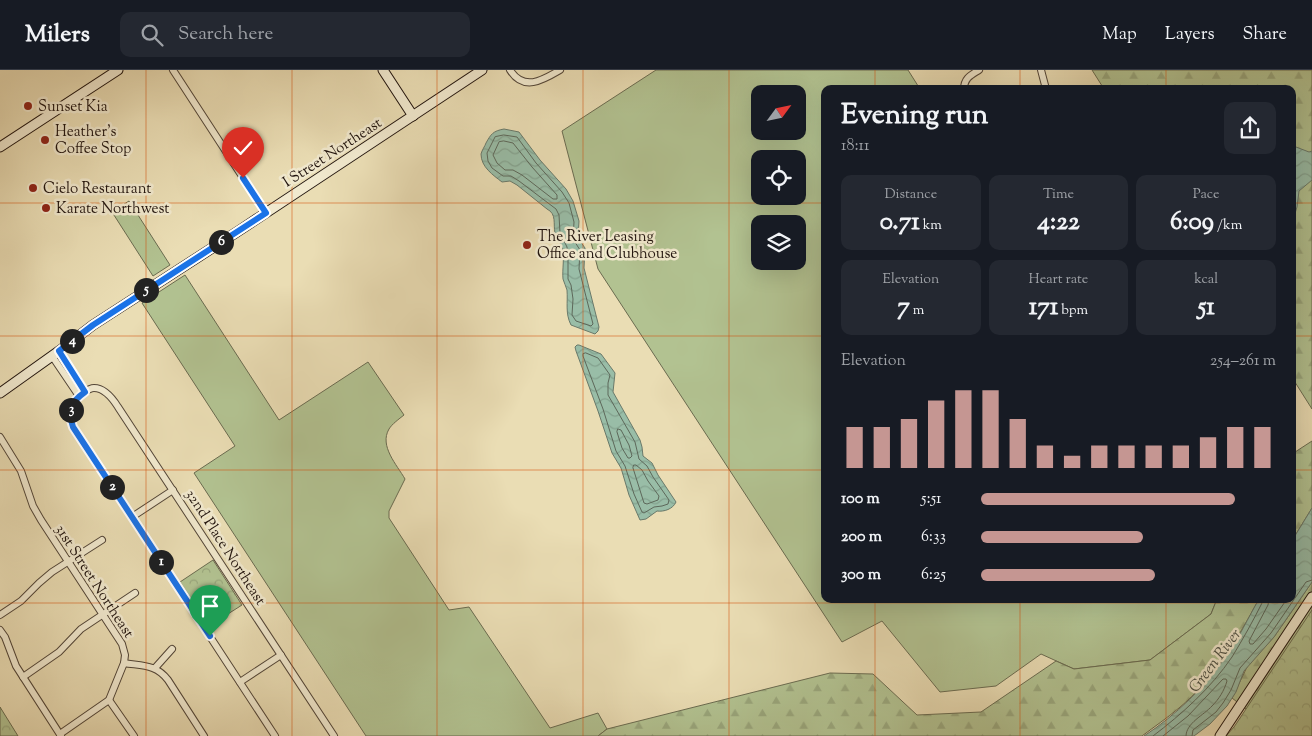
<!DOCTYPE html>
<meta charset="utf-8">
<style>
:root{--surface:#171b24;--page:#242831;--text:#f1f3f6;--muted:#9ea1a6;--line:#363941;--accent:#c59692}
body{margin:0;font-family:"Sorts Mill Goudy",serif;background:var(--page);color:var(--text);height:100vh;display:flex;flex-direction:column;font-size:19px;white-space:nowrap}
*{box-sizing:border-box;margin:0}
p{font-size:16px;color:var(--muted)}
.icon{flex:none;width:28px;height:28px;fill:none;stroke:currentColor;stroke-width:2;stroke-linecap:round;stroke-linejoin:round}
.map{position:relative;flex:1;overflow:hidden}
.sheet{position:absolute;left:821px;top:15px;width:475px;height:518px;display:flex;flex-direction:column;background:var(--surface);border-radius:10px;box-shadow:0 5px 20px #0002}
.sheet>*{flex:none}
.needle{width:32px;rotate:57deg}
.tools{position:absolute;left:751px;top:15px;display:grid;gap:10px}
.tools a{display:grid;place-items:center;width:55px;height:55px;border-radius:10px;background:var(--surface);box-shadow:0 5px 20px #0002;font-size:25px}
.pin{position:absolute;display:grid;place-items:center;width:42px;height:42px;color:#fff;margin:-51px -21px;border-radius:50% 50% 50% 0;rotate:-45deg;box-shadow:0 0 5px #0007}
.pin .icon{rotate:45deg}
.km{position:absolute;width:25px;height:25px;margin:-12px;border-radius:50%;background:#222;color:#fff;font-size:14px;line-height:25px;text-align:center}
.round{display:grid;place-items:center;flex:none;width:52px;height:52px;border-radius:10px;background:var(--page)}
.headline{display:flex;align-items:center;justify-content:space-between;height:85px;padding:0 20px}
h1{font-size:28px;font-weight:700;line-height:38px}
.metrics{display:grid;grid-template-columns:repeat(3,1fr);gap:8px;height:85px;padding:5px 20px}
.metrics div{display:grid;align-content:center;border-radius:10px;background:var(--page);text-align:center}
.metrics b{font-size:25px;font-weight:700}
.metrics small{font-size:14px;font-weight:400}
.metrics p{font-size:14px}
.chart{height:140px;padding:10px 20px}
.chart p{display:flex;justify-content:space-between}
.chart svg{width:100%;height:90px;margin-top:5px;stroke:var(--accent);stroke-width:6}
ul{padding:0 20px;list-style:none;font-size:16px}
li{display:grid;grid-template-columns:80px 60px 1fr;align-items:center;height:38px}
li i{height:12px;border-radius:6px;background:var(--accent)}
header{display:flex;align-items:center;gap:30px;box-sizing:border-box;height:70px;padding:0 25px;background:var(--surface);border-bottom:1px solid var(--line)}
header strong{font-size:24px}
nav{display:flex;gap:28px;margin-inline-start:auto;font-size:18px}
.search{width:350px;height:45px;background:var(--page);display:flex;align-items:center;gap:12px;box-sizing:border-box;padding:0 18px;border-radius:10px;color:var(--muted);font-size:19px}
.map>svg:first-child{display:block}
.grass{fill:#b2c291;stroke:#6a6b50;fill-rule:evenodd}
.forest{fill:url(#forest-firs);stroke:#6a6b50}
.park{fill:url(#park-crowns);stroke:#6a6b50}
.water{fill:url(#water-waves);stroke:#69796a}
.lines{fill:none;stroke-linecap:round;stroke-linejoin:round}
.shore{stroke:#5d685a;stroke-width:1}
.street-casing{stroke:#534638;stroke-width:8}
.secondary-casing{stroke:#21140e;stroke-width:11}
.street{stroke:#f1e9ce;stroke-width:6}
.secondary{stroke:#f1e9ce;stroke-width:9}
.route-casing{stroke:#fff;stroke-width:10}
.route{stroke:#1a73e8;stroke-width:6}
.grid{fill:none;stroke:#d4520c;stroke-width:1;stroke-opacity:0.55}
.poi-dot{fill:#8f2418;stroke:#f1e9ce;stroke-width:2}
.labels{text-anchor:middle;stroke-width:5;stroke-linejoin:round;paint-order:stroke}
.poi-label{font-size:15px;fill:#21140e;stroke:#f1e9ce;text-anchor:start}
.street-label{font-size:15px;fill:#21140e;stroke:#f1e9ce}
.water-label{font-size:16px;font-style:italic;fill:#4b4f44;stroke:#f1e9ce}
</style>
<header>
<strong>Milers</strong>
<div class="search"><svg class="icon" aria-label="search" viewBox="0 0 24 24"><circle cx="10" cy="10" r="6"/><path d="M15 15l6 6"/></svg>Search here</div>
<nav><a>Map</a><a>Layers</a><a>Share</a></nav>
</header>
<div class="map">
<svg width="1312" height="666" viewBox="0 0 1312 666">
<defs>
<pattern id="forest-firs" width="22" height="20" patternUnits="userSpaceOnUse" patternTransform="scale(1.25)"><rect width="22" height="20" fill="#b2c291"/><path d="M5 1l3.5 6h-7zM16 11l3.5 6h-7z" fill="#99a67c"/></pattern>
<pattern id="park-crowns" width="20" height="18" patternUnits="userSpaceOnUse" patternTransform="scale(1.25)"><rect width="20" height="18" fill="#b2c291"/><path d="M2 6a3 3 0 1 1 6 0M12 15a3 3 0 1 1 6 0" fill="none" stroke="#99a67c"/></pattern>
<pattern id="water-waves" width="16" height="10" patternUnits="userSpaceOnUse" patternTransform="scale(1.25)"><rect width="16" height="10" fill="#99bda7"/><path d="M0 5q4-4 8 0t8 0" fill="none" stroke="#84a28f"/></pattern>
</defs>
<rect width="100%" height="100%" fill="#eaddb4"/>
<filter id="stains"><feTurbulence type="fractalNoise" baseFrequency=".004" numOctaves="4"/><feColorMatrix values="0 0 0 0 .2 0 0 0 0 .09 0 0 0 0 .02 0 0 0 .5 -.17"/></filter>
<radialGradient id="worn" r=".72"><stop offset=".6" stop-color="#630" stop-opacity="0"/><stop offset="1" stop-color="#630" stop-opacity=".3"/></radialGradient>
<!-- grass -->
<g class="grass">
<path d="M656 0H908L920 19H825V529H1217L1211 544 1150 590 1074 599 1041 584 996 616 940 622 882 551 842 572 598 199 562 61ZM760 24H798V61H760ZM760 89H798V126H760ZM760 154H798V191H760Z"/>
<path d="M129 131 170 195 153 206 112 142Z"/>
<path d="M185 205 279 350 368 292 404 345C399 349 392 354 389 359 379 376 397 395 405 409L389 441V448L449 540 469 537 550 658 598 643 607 659 598 666H366L194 403 235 376 142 233Z"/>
</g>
<!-- forest -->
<g class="forest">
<path d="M1092 0H1312V339L1293 309 1292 19H1104Z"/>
<path d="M1312 371V438L1293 469 1292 384Z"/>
<path d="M1312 512V636L1260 650 1232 628 1248 595 1274 567Z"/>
<path d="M1217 529H1259C1238 568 1214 609 1179 638 1167 648 1154 657 1142 666H598L607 659 830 603 873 604 917 645 981 642 1056 591 1074 599 1150 590 1211 544Z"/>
</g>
<!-- park -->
<g class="park">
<path d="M213 490 242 535 209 556 180 512Z"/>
<path d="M1312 540V666H1226L1234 657Z"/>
<path d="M0 637 18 666H0Z"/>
</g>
<!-- water -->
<g class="water">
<path d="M504 59 519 62 540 90 566 119 573 131 579 151 578 168 585 178 584 198 599 257 598 261 595 264 571 255C565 243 568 233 567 220 566 216 564 213 563 209 562 199 565 187 562 177 560 172 556 168 555 163 553 154 557 144 547 139L517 115 510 111 502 112C493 105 481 97 481 84 482 80 485 76 486 73 491 64 493 61 504 59Z"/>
<path d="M1293 77H1296L1309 82 1312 81V110L1299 121 1297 137 1293 150Z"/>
<path d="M577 275H579L601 284 615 303 613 322 640 370 642 377 643 386 652 393 658 405 676 432C673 439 664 442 657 441L646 449 640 450 629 425 621 398 612 383 598 341 576 281 575 277Z"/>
<path d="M1312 438V512L1274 567 1244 601 1236 622 1227 636 1210 654 1194 666H1144C1176 645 1205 617 1226 586 1239 568 1248 548 1259 529H1292L1293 469Z"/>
</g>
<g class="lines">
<!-- shore -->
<g class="shore">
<path d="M504 65 517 67 536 93 562 122 569 133 574 152 573 169 580 180 579 199 593 254 591 256 576 251 572 245 573 229 571 215 568 209V188L567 177 560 163 559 145 556 139 519 111 511 106H503L492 98 488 91 487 83 495 67Z"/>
<path d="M504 71 513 73 532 97 557 125V129H553L522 105 513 100H505L497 93 493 85 499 72Z"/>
<path d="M586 283 598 288 610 305 608 313V325L635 372 639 389 647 396 653 407 669 430 668 434 662 436 654 437 644 443 642 442 634 424 625 396 616 381 603 339 583 286V284Z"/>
<path d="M618 359 621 360 629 375 632 386 630 388H628L622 378 617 362Z"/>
<path d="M634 395H636L642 400 648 411 659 426 658 430 647 434 644 433 633 398Z"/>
<path d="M1269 529 1268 535 1249 571 1250 574H1253L1266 559 1287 529"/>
<path d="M1153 666C1182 644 1211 618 1232 587 1243 569 1253 551 1262 533L1263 529"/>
<path d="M1163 666 1188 646 1223 609H1226L1227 611C1224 621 1219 629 1212 636 1204 645 1186 653 1186 666"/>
<path d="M1192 666 1193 660 1216 642 1223 633 1231 620 1240 598 1271 563 1306 512 1312 510"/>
</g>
<defs>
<g id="street">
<path d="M173 0 266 143"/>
<path d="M510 0C524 22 543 10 560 0"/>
<path d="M1041 0 1046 19"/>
<path d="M964 19C964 8 971 5 979 0"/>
<path d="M59 281 85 321"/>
<path d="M52 286 79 326"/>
<path d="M0 367 21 401 33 436 41 450 122 574 125 585 124 593C142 596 156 594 168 610L204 666"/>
<path d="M132 447 173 420"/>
<path d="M0 545 21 531 39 513 52 502 102 470"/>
<path d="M0 560 5 567 16 596 61 666"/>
<path d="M155 598 172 579"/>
<path d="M23 607 59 582 81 559 135 523"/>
<path d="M240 612 281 585"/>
<path d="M109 630 134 666"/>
<path d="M60 664 109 630 124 593"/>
<path d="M275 666 73 357C68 342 71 332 83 323 86 321 90 318 94 318 105 318 113 329 118 337L334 666"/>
</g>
<g id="secondary">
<path d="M383 0 413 46"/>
<path d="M0 77 118 0"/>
<path d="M0 323 59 281 93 255 240 160 482 0"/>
<path d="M1220 666 1312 527"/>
</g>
</defs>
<!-- street casing -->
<use href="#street" class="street-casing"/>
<!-- secondary casing -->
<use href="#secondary" class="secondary-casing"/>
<!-- street -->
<use href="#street" class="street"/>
<!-- secondary -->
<use href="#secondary" class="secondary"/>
</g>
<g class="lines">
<defs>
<path id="route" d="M210 566 73 357C67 340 71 332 85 322L59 281 93 255 266 143 243 108"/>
</defs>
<!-- route casing -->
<use href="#route" class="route-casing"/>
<!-- route -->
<use href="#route" class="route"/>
</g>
<!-- grid -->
<path class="grid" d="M146 0V666M292 0V666M437 0V666M583 0V666M729 0V666M875 0V19M1020 0V19M1166 0V19M0 133H825M1292 133H1312M0 266H825M1292 266H1312M0 400H825M1292 400H1312M875 529V666M1020 529V666M1166 529V666M0 533H1312"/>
<!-- markers -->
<g class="poi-dot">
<circle cx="28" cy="36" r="5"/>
<circle cx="45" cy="70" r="5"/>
<circle cx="33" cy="118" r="5"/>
<circle cx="46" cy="138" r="5"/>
<circle cx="527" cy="175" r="5"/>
</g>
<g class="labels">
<!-- poi labels -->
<g class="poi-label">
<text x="38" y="41">Sunset Kia</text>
<text x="55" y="66">Heather's<tspan x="55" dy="17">Coffee Stop</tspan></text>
<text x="43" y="123">Cielo Restaurant</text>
<text x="56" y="143">Karate Northwest</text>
<text x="537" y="171">The River Leasing<tspan x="537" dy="17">Office and Clubhouse</tspan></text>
</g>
<!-- street labels -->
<g class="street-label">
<text transform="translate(332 82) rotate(-33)" y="5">I Street Northeast</text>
<text transform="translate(226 477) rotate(57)" y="5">32nd Place Northeast</text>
<text transform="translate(95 511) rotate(57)" y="5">31st Street Northeast</text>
</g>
<!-- water labels -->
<g class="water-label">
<text transform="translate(1214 590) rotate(-53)" y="6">Green River</text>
</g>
</g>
<rect width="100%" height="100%" filter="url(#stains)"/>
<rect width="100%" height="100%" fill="url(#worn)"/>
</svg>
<div class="tools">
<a><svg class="needle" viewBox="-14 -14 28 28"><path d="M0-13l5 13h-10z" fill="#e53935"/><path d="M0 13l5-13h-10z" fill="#9ea1a6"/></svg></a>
<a><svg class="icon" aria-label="locate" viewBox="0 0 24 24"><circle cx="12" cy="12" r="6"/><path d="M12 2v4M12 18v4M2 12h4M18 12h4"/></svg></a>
<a><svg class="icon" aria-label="layers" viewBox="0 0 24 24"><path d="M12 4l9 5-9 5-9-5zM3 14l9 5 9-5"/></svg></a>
</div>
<div class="pin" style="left:210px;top:566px;background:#1e9e55"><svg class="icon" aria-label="arrive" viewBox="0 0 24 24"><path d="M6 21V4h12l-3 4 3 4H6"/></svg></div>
<div class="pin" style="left:243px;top:108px;background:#d93025"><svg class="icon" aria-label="check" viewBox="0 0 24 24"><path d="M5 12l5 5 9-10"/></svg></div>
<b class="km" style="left:161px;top:492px">1</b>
<b class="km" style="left:112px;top:417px">2</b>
<b class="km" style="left:71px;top:340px">3</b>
<b class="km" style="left:72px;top:271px">4</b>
<b class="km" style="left:146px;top:220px">5</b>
<b class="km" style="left:221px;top:172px">6</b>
<section class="sheet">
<div class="headline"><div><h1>Evening run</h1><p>18:11</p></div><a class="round"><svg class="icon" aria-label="share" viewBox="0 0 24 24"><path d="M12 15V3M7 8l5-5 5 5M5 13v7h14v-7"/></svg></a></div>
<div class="metrics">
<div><p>Distance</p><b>0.71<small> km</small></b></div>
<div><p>Time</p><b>4:22</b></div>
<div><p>Pace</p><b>6:09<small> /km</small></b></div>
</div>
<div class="metrics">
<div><p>Elevation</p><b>7<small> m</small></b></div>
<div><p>Heart rate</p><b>171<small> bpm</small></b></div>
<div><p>kcal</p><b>51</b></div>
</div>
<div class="chart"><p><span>Elevation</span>254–261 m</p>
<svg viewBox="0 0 160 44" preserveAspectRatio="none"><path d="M5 44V24M15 44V24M25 44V20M35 44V11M45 44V6M55 44V6M65 44V20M75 44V33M85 44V38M95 44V33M105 44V33M115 44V33M125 44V33M135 44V29M145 44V24M155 44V24"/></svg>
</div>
<ul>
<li><b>100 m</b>5:51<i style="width:86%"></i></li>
<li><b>200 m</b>6:33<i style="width:55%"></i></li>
<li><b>300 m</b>6:25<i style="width:59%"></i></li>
</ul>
</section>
</div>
